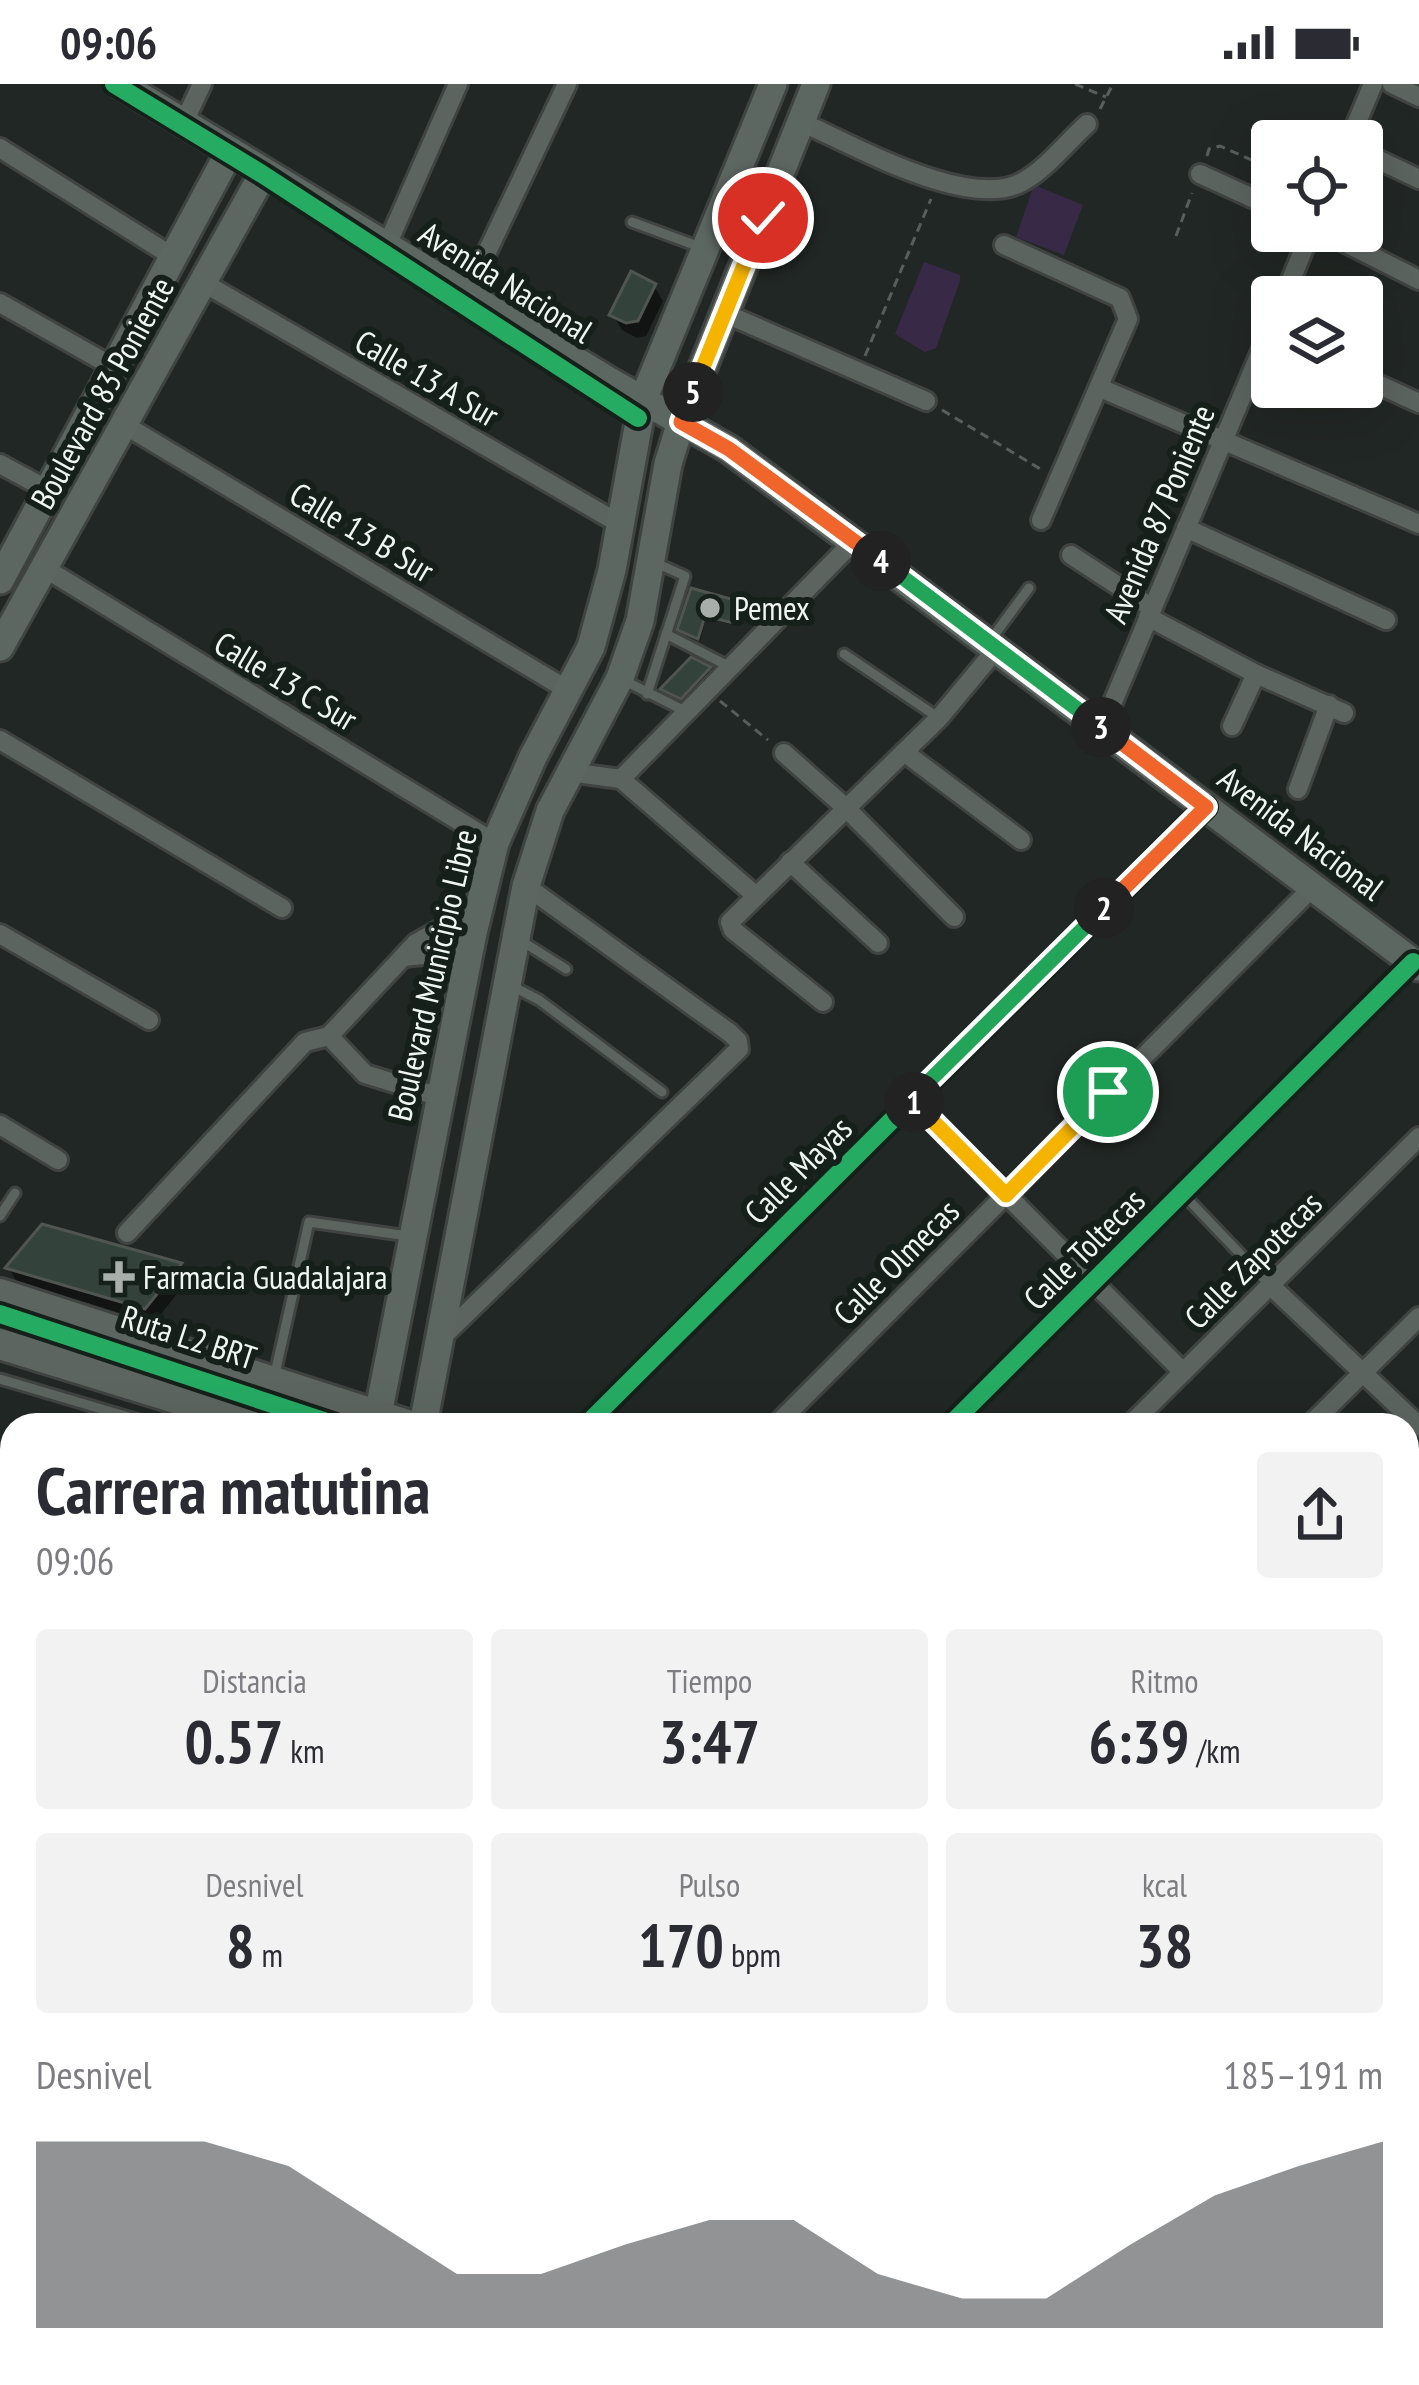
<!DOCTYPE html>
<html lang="es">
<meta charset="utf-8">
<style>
:root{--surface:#fff;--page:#f2f2f3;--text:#2b2b33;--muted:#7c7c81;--accent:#636669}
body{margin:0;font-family:"PT Sans Narrow",sans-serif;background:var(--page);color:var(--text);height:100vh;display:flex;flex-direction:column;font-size:45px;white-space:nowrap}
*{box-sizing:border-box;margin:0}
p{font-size:39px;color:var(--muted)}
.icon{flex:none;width:66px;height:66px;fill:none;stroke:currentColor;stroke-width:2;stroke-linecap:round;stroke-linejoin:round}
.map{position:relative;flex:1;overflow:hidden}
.drawer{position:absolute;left:0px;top:1329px;width:1419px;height:972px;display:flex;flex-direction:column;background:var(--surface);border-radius:36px 36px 0 0;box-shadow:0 12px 48px #0002}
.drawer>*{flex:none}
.buttons{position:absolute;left:1251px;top:36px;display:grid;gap:24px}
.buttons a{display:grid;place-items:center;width:132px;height:132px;border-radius:12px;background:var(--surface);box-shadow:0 12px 48px #0002;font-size:60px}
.pin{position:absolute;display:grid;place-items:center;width:102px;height:102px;color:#fff;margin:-51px;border:6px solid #fff;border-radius:50%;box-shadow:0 3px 12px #0007}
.km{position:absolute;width:60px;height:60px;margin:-30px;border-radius:50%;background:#222;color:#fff;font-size:33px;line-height:60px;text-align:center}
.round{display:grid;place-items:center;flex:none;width:126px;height:126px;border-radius:12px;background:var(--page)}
.summary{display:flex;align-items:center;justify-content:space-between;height:204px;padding:0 36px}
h1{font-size:66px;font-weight:600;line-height:90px}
.stats{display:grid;grid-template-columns:repeat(3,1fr);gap:18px;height:204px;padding:12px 36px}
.stats div{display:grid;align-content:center;border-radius:12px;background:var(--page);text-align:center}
.stats b{font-size:60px;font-weight:600}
.stats small{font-size:33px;font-weight:400}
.stats p{font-size:33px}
.chart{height:336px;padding:24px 36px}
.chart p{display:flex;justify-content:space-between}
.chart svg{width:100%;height:216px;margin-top:12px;fill:var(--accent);opacity:.7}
.status{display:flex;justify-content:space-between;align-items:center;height:84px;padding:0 60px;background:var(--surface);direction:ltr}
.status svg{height:33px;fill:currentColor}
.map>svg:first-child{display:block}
.green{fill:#382a47}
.shadow{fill:#0007}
.building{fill:#33423b;stroke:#505552;stroke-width:3}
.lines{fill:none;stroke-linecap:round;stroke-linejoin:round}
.lane-casing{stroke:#3f4341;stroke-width:15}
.street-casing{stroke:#3f4341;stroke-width:24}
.secondary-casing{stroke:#3f4341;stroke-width:33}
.primary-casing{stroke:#3f4341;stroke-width:36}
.path{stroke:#585e5b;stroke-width:3;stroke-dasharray:9 6;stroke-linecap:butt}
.lane{stroke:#5c6460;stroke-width:9}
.street{stroke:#5c6460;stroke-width:18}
.secondary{stroke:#5d6761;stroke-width:27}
.primary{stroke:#5c6560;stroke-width:30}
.cycleway-casing{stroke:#16201a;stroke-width:26}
.cycleway{stroke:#26ab63;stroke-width:18}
.split-1-casing{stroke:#fff;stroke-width:24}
.split-2-casing{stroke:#fff;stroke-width:24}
.split-3-casing{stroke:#fff;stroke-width:24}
.split-4-casing{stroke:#fff;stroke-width:24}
.split-5-casing{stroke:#fff;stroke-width:24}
.split-6-casing{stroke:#fff;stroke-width:24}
.split-1{stroke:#f5b400;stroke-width:15}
.split-2{stroke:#22a559;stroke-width:15}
.split-3{stroke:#f0652b;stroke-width:15}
.split-4{stroke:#22a559;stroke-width:15}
.split-5{stroke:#f0652b;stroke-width:15}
.split-6{stroke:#f5b400;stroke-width:15}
.poi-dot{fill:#a8aeaa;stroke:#16201a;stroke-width:4.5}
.labels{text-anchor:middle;stroke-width:12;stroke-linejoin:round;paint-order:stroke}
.street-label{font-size:33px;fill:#f0f6f2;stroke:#16201a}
.poi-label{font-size:33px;fill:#f0f6f2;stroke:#16201a;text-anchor:start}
</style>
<div class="status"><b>09:06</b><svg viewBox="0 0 49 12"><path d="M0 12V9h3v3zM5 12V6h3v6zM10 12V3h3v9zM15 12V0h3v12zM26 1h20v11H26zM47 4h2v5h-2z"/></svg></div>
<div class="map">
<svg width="1419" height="2301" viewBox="0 0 1419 2301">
<rect width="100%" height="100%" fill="#212724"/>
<!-- green -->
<g class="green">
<path d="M1034 101 1083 121 1064 171 1016 153Z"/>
<path d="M924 178 960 191V197L936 264 925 268 895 250Z"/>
</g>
<!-- shadow -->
<g class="shadow">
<path d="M654 202 663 217 646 252 637 254 622 246 613 231Z"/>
<path d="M693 508 736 520 734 541 706 534 700 557 683 549 681 545Z"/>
<path d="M691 577 711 589 683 617 664 605Z"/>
<path d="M180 1181 188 1196 154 1239 17 1198 9 1184Z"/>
<path d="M24 1246 179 1291 188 1306 33 1261Z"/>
<path d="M12 1548V1958L0 1961V1550Z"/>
</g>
<!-- building -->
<g class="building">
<path d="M631 187 656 200 638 237 626 239 609 231Z"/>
<path d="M691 504 738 517 733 539 705 532 698 555 677 546Z"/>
<path d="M691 573 711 583 681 615 660 605Z"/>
<path d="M42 1140 92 1154 182 1179 145 1225 5 1184Z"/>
<path d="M23 1238 181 1289 179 1295 20 1246Z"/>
</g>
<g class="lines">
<defs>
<g id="lane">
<path d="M632 138 700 163"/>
<path d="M666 550 730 583"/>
<path d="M989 558 1029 504"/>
<path d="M844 570 939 634"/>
<path d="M625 597 685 627"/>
<path d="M647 610 685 492 656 479"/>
<path d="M520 856 566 885"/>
<path d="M512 902 539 916 662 1008"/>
<path d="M1182 1109 1269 1200"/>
<path d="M0 1132 15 1109"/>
<path d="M274 1294 309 1138 408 1152"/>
<path d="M0 1295 156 1341"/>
<path d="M270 1335 291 1341"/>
<path d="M0 1382 12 1380"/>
<path d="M0 1520 12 1518"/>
<path d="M1407 1686 1419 1690"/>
<path d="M1407 1850 1419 1858"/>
<path d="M6 2218 12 2220"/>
<path d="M1076 2289 1080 2301"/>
<path d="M1134 2289 1161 2301"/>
</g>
<g id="street">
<path d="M1392 0 1419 13"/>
<path d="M184 38 202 0"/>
<path d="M801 38C852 60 971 129 1024 97 1047 84 1067 58 1087 40"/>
<path d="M1349 57 1373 0"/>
<path d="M0 64 175 174"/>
<path d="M1362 68 1419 95"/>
<path d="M1200 90 1272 123"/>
<path d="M1322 147 1419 196"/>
<path d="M387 161 458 0"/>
<path d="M1004 161 1120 214 1128 235 1041 436"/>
<path d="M204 199 620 440"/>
<path d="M467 210 567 0"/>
<path d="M1284 213 1311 147"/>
<path d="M0 219 115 284"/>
<path d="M724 229 926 317"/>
<path d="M1362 293 1419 319"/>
<path d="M1100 304 1419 440"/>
<path d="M123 340 571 608"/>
<path d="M0 380 48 406"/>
<path d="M1186 444 1386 536"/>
<path d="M1071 471 1152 524"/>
<path d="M46 485 495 759"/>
<path d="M1148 533 1256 590 1344 629"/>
<path d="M1232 642 1256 590"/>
<path d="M1102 644 1272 241"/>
<path d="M0 656 282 824"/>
<path d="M904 668 1021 756"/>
<path d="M784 669 846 724 954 833"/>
<path d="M569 688 621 695 755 811"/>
<path d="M621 695 854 457"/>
<path d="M1298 705 1329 621"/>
<path d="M790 778 878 859"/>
<path d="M0 850 149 936"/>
<path d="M403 873 423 871 473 849"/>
<path d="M823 918 733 846 730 838 939 634 998 563"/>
<path d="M329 952 365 990 440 1013"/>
<path d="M911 1015 1183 1288"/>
<path d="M0 1041 58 1076"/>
<path d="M127 1149 305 958 329 952 416 859 478 824"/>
<path d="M1270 1201 1419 1342"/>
<path d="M439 1256 739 965 738 957 730 949 526 802"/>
<path d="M586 1341 1206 723"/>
<path d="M776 1341 1313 803"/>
<path d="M950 1341 1413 878"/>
<path d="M1130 1341 1419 1053"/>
<path d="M1310 1341 1419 1233"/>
<path d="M1407 1425 1419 1413"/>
<path d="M0 1989 12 1995"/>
<path d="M0 2188 12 2159"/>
<path d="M437 2289 462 2301"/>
<path d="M334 2301 340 2289"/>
<path d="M740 2301 743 2289"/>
</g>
<g id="secondary">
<path d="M120 0 611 298 729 365 1419 883"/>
<path d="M0 496 230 67"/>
<path d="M0 563 264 88"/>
<path d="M376 1341 473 849 495 759 533 673 591 563 612 486 643 316 773 0"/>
<path d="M423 1341 526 802 550 727 620 594 640 537 668 380 681 338 816 0"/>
<path d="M151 2301 154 2289"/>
<path d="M220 2301 223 2289"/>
</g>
<g id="primary">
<path d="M0 1210 407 1341"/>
<path d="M0 1260 263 1341"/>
<path d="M1407 1651 1419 1655"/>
<path d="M1407 1706 1419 1710"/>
</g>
</defs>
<!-- lane casing -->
<use href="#lane" class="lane-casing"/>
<!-- street casing -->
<use href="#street" class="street-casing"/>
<!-- secondary casing -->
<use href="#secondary" class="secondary-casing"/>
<!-- primary casing -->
<use href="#primary" class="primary-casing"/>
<!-- path -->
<g class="path">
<path d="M1075 0 1106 13"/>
<path d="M1100 25 1113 0"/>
<path d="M1207 72 1209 65 1220 62 1272 85"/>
<path d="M1176 152 1192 109"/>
<path d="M865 272 931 115"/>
<path d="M942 326 1042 386"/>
<path d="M720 617 768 656"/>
</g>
<!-- lane -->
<use href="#lane" class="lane"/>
<!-- street -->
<use href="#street" class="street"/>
<!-- secondary -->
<use href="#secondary" class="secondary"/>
<!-- primary -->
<use href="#primary" class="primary"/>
<defs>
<g id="cycleway">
<path d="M114 0 262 90 638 334"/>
<path d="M0 1230 336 1341"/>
<path d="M586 1341 1206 723"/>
<path d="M950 1341 1413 878"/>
</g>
</defs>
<!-- cycleway casing -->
<use href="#cycleway" class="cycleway-casing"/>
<!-- cycleway -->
<use href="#cycleway" class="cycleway"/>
</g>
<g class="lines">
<defs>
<path id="split-1" d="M914 1018 1006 1111 1108 1008"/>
<path id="split-2" d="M914 1018 911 1015 1104 824"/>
<path id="split-3" d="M1101 643 1206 723 1104 824"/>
<path id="split-4" d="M881 477 1101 643"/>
<path id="split-5" d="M693 308 681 338 729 365 881 477"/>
<path id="split-6" d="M693 308 763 134"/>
</defs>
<!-- split-1 casing -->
<use href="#split-1" class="split-1-casing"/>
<!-- split-2 casing -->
<use href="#split-2" class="split-2-casing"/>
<!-- split-3 casing -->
<use href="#split-3" class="split-3-casing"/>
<!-- split-4 casing -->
<use href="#split-4" class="split-4-casing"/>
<!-- split-5 casing -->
<use href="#split-5" class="split-5-casing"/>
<!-- split-6 casing -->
<use href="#split-6" class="split-6-casing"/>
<!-- split-1 -->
<use href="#split-1" class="split-1"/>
<!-- split-2 -->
<use href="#split-2" class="split-2"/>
<!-- split-3 -->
<use href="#split-3" class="split-3"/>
<!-- split-4 -->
<use href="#split-4" class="split-4"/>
<!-- split-5 -->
<use href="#split-5" class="split-5"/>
<!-- split-6 -->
<use href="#split-6" class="split-6"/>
</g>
<!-- markers -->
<g class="poi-dot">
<circle cx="710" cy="524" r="12"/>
<path d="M113 1175h12v12h12v12h-12v12h-12v-12h-12v-12h12z"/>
</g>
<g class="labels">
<!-- street labels -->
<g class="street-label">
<text transform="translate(506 198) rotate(32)" y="12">Avenida Nacional</text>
<text transform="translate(427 294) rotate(30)" y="12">Calle 13 A Sur</text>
<text transform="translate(102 309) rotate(-61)" y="12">Boulevard 83 Poniente</text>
<text transform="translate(1159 430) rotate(-67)" y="12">Avenida 87 Poniente</text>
<text transform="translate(362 448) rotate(31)" y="12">Calle 13 B Sur</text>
<text transform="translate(286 597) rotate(31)" y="12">Calle 13 C Sur</text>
<text transform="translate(1301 749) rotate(37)" y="12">Avenida Nacional</text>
<text transform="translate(432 891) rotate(-77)" y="12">Boulevard Municipio Libre</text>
<text transform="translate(798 1086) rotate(-45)" y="12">Calle Mayas</text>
<text transform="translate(1084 1165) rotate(-45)" y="12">Calle Toltecas</text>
<text transform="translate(1253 1176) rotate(-45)" y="12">Calle Zapotecas</text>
<text transform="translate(896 1178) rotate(-45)" y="12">Calle Olmecas</text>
<text transform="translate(189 1253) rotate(18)" y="12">Ruta L2 BRT</text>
</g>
<!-- poi labels -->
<g class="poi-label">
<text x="734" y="536">Pemex</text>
<text x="143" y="1205">Farmacia Guadalajara</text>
</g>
</g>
</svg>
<div class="buttons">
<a><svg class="icon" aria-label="locate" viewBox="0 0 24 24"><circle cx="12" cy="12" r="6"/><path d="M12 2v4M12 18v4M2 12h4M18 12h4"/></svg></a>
<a><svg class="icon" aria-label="layers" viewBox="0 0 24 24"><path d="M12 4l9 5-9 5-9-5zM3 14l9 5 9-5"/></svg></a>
</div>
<div class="pin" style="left:1108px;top:1008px;background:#1e9e55"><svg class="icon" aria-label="arrive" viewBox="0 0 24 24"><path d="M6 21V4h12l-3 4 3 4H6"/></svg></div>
<div class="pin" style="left:763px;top:134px;background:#d93025"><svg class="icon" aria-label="check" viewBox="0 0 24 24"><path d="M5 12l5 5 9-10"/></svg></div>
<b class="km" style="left:914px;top:1018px">1</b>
<b class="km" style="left:1104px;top:824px">2</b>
<b class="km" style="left:1101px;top:643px">3</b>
<b class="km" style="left:881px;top:477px">4</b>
<b class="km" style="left:693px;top:308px">5</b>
<section class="drawer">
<div class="summary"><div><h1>Carrera matutina</h1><p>09:06</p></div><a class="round"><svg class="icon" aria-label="share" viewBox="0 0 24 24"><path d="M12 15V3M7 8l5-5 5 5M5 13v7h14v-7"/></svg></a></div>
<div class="stats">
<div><p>Distancia</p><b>0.57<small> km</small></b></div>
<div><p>Tiempo</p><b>3:47</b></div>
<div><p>Ritmo</p><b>6:39<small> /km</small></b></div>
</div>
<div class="stats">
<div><p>Desnivel</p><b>8<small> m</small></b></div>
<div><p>Pulso</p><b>170<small> bpm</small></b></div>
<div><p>kcal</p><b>38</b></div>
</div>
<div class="chart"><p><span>Desnivel</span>185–191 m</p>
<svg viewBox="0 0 160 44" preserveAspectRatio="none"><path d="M0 44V6L10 6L20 6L30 11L40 22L50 33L60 33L70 27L80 22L90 22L100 33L110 38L120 38L130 27L140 17L150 11L160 6V44z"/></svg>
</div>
</section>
</div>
